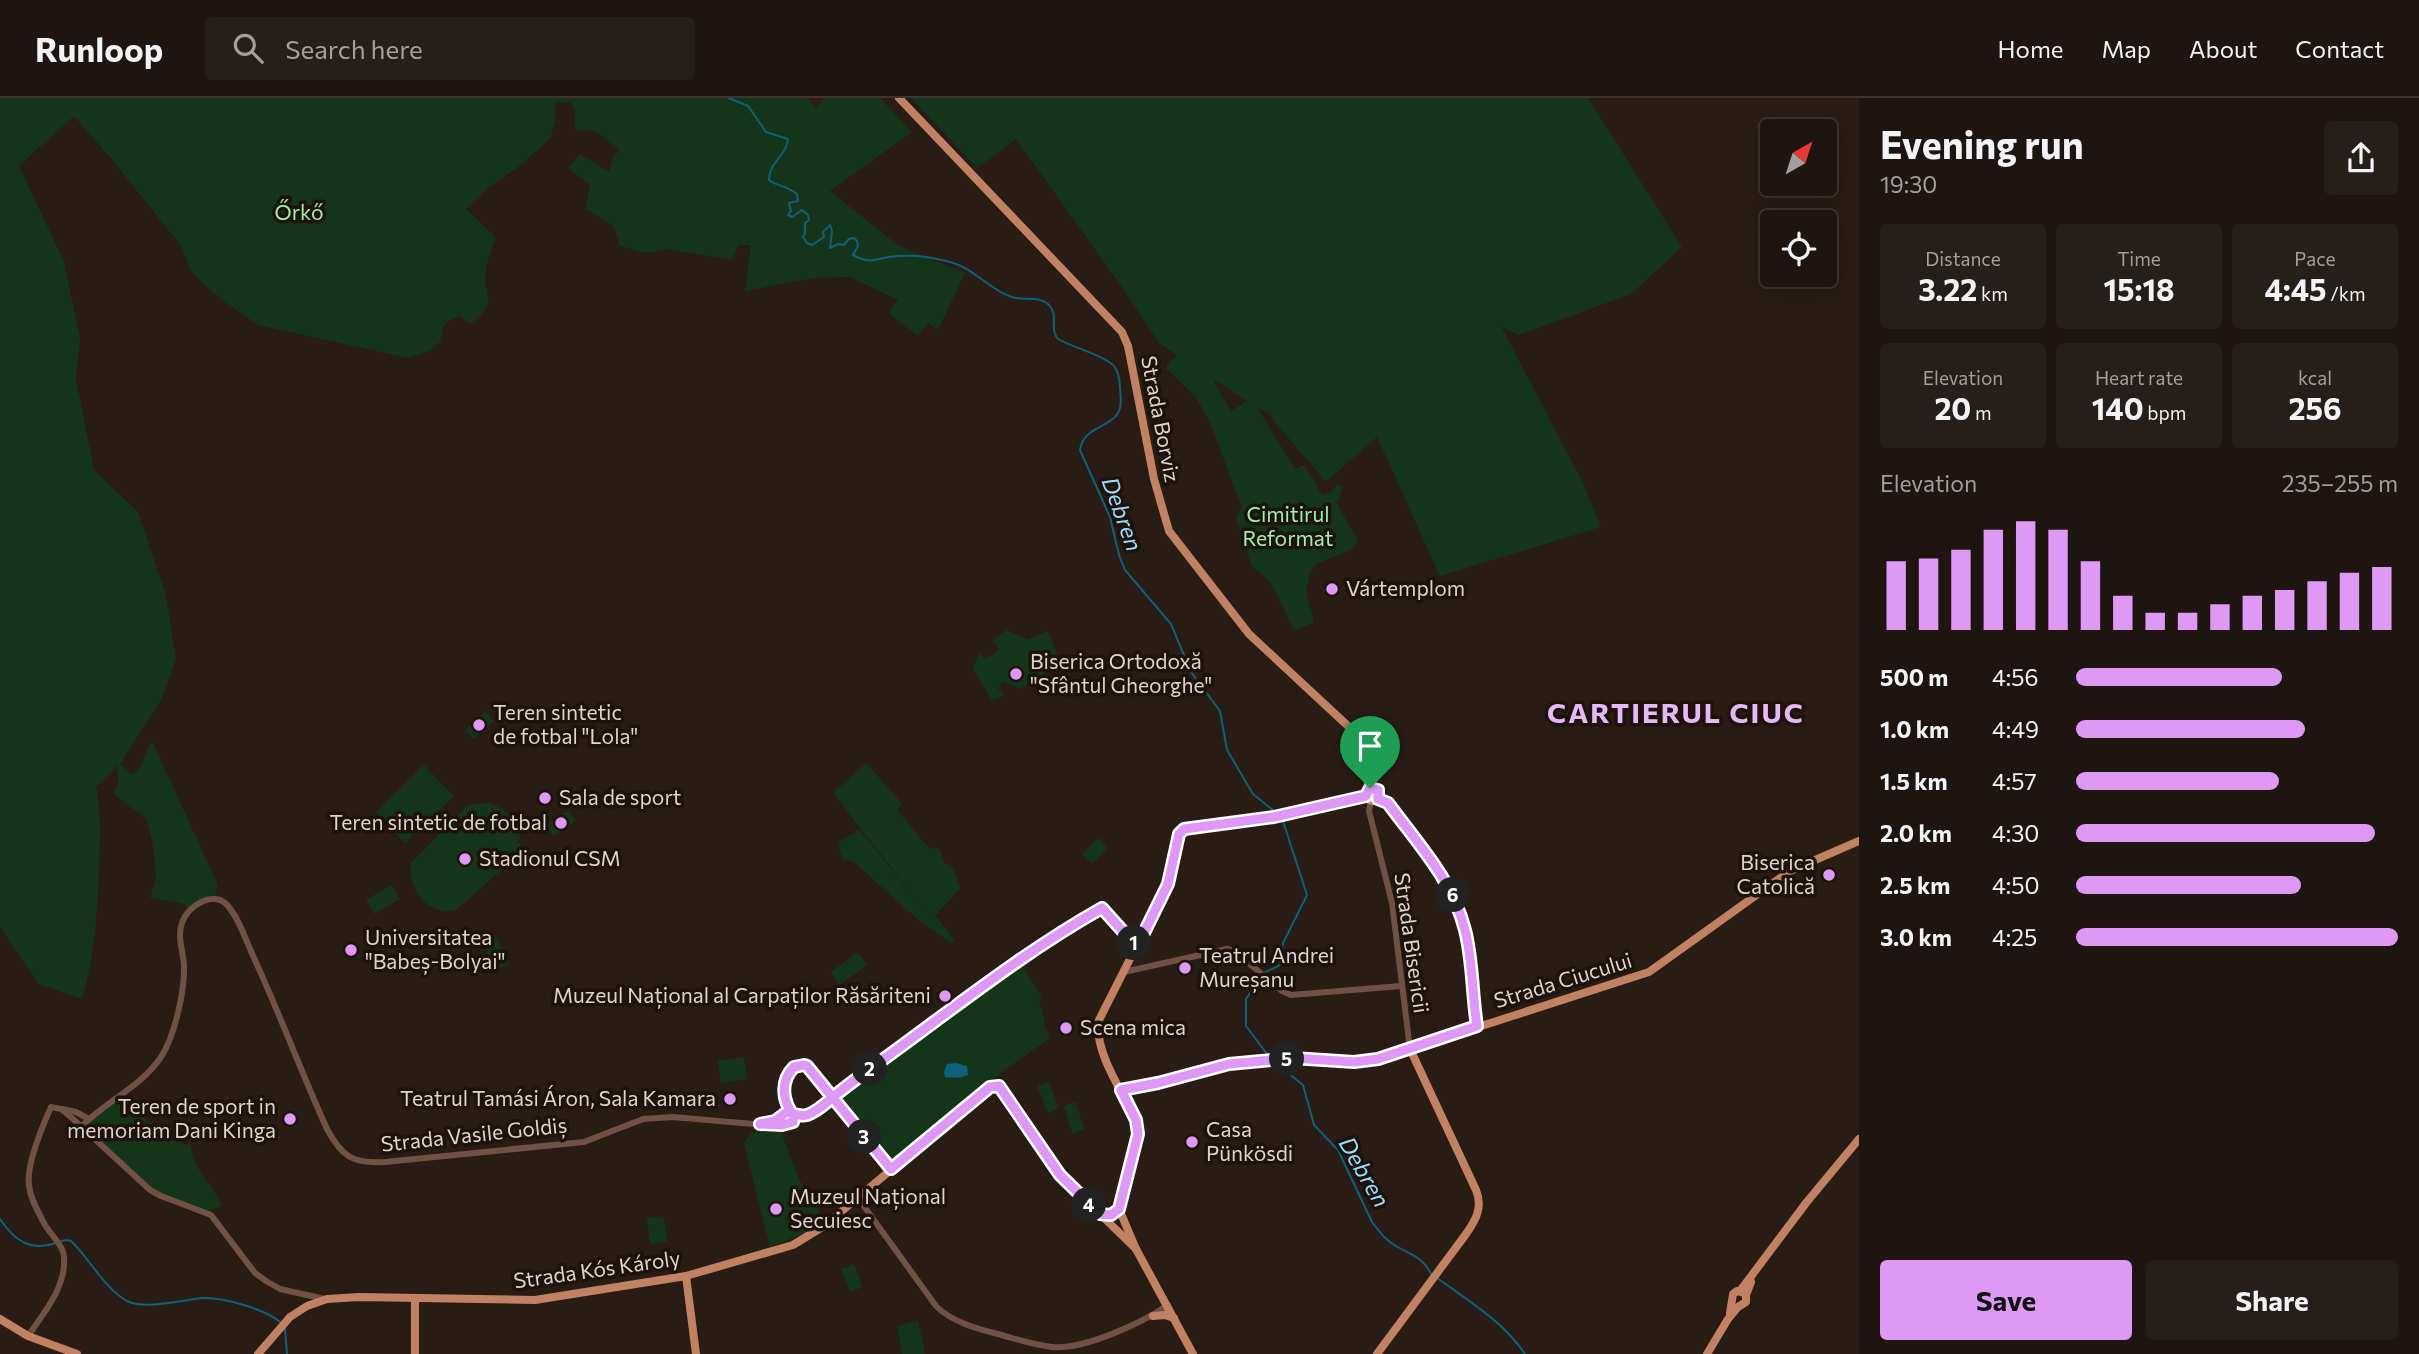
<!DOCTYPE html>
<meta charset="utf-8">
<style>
:root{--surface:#1e1510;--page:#261e19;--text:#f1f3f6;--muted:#a19f9f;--line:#3c3430;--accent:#dd99f3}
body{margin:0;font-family:Commissioner,sans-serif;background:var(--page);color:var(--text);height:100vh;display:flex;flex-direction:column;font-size:26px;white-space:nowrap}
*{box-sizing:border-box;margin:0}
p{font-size:23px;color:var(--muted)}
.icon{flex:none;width:38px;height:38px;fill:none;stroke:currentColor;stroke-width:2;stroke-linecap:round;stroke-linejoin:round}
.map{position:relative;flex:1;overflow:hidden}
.side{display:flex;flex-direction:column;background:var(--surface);width:560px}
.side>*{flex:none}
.needle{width:46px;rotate:39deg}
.controls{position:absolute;left:1760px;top:21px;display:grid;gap:14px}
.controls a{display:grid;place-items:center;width:77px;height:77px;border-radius:7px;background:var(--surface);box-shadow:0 4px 18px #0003,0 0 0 2px var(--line);font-size:35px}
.pin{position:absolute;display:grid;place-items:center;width:60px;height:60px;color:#fff;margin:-72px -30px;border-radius:50% 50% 50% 0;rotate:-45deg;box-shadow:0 0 7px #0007}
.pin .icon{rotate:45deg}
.km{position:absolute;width:35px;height:35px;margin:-18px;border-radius:50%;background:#222;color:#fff;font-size:19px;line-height:35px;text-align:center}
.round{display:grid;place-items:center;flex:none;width:74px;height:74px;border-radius:7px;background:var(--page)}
.headline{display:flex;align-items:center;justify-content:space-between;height:119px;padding:0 21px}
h1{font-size:38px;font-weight:700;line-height:52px}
.figures{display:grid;grid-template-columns:repeat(3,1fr);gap:10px;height:119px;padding:7px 21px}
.figures div{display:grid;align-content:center;border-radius:7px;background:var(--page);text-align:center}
.figures b{font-size:30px;font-weight:700}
.figures small{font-size:19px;font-weight:400}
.figures p{font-size:19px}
.chart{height:196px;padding:14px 21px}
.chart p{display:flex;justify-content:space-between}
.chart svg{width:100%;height:126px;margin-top:7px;stroke:var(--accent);stroke-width:6}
.button{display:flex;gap:14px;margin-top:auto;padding:14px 21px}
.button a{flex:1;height:80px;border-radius:7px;background:var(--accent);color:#111;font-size:28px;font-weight:700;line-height:80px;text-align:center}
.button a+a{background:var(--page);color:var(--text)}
ul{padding:0 21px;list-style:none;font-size:23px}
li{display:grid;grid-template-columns:112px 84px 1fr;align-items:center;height:52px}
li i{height:18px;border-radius:9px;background:var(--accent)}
header{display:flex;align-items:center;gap:42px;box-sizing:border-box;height:98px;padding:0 35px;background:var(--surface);border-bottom:2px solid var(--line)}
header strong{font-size:33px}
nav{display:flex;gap:38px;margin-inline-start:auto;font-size:24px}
.search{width:490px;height:63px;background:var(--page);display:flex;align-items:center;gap:18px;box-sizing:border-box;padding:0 24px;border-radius:7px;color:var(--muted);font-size:26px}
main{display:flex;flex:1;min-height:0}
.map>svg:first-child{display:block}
.green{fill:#143519;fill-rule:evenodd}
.water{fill:#0f607b}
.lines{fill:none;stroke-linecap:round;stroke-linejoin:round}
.stream{stroke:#0f607b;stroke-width:2}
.minor{stroke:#705143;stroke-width:6}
.major{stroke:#c08263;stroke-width:8}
.major-bridge{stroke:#c08263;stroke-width:8}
.route-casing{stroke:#fff;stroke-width:14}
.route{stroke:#dd99f3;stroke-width:9}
.poi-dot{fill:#dd99f3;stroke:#1e130c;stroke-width:2.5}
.labels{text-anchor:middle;stroke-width:7;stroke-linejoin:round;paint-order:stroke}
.park-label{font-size:21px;fill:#9df3a6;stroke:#1e130c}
.street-label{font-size:21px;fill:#ddd5cf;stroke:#1e130c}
.poi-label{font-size:21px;fill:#ddd5cf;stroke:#1e130c;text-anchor:start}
.water-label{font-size:23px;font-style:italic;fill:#98ddfb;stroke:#1e130c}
.district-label{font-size:28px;font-weight:bold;letter-spacing:2px;fill:#e7b8f7;stroke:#1e130c}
</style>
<header>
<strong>Runloop</strong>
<div class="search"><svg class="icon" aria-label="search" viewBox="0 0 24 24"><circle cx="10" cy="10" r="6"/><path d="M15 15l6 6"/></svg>Search here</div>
<nav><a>Home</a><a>Map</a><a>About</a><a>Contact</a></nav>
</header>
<main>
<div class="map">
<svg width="1859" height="1256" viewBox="0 0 1859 1256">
<rect width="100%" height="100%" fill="#281c15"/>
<!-- green -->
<g class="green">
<path d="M0 0H807L816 10 825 0H880L912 34 830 93 899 148 965 175 938 232 928 225 918 238 889 215 898 202 850 179 814 180 745 193 751 147H738L732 162 668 151 645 155 620 148 614 128 585 110 590 87 568 70 580 56 609 74 613 59 620 52 596 33 575 32V12L570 4 555 5V24L550 41 518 69 489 89 466 111 496 139C493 150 487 161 486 172 482 203 501 200 471 226L459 218C444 225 442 227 441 243L429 253 408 260 258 227 235 211 205 188 189 170 182 149 109 58 74 18 19 68 64 164 80 240 76 281 94 372 138 414 166 498 176 561 162 600 120 666 133 677 141 668 150 645H153L218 787 214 801 190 811 181 805 150 800 156 779 152 742 146 721 113 695 118 687V667L96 689C101 714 100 739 99 765 98 812 95 855 82 901L39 886 0 829Z"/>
<path d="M911 0H1588L1682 149 1631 196 1519 237 1501 228 1583 385 1601 429 1440 478 1377 339 1326 384 1268 316 1257 309 1295 371 1304 367 1322 397 1330 394 1337 386 1343 389 1337 406 1358 442C1354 458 1323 457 1311 472L1306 492 1314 525 1294 532 1270 483 1252 469 1236 419 1242 410 1210 324 1195 298 1165 270 1177 257 1159 245 1119 185 1016 41 977 70ZM1212 280 1247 303 1231 313Z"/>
<path d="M1007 532 1028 542 1048 533 1060 563 1033 586 1030 584 1020 591 1003 583 998 591 1005 596 995 602 991 601 973 571 979 555 986 561 999 552 992 542Z"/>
<path d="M485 613 494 623 474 641 465 632Z"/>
<path d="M866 665 899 702 901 706 897 712 929 750 940 751 944 764 954 772 960 791 932 821 936 818 954 842 951 845 916 820 853 763 842 761 838 745 859 731 930 819 833 695Z"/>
<path d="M424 667 454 698 405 745 376 714Z"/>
<path d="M487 705C508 710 513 721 521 740L518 742 522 750 519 752 521 755 456 812C427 819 410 792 410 766L468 707Z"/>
<path d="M568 712 576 723 553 738 546 727Z"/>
<path d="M1098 740 1108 750 1092 766 1082 756Z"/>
<path d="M391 787 400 801 374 816 366 802Z"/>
<path d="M496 839 509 866 496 872 483 845Z"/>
<path d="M858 854 867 867 840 887 831 874Z"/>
<path d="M1022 868 1042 900 1039 902C1044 916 1043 928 1050 940L1006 971 891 1065 837 999Z"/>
<path d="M744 959 747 981 721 985 718 963Z"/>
<path d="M1049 984 1059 1010 1048 1015 1037 988Z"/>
<path d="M117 1002 184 1046 191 1047C190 1069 215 1087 221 1108L214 1110 208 1115 161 1098 82 1028Z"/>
<path d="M1076 1004 1084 1031 1072 1035 1064 1008Z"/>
<path d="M752 1034H781L799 1081 824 1121 808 1134 770 1149 744 1045Z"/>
<path d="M664 1118 667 1144 650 1146 647 1120Z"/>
<path d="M854 1166 863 1189 850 1194 841 1171Z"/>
<path d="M918 1222 925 1256H902L897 1228Z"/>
</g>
<!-- water -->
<path class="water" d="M956 965 967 968 968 977 959 980 945 979 944 974 947 966Z"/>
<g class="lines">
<!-- stream -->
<g class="stream">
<path d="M729 0 748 8 766 34 788 41C787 57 769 64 769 82 774 87 788 88 797 96L798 103 789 105 791 113 788 117 792 119 802 112 808 117 809 122 805 125V135L803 139 807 145 812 147 824 139 823 134 830 127 832 133 830 150 838 146 844 147 849 141 854 140 857 143 858 148 853 157C873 168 876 159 898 158 914 157 931 159 946 163 973 168 990 193 1012 199 1024 203 1039 197 1049 207 1059 217 1049 231 1058 241 1074 250 1094 254 1109 264 1118 269 1119 279 1120 288 1120 295 1122 304 1120 310 1115 330 1083 327 1080 352L1110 419 1119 457 1125 472 1171 526 1191 574 1220 613 1227 652 1253 696 1275 714"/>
<path d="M1270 960 1246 928V901L1264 875 1280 867 1283 845 1307 797 1282 720"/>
<path d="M1274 964 1303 987 1314 1027 1338 1052 1372 1124C1379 1133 1386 1143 1396 1148 1411 1157 1423 1159 1431 1176"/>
<path d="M0 1121C14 1142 30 1154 56 1145 63 1143 64 1141 71 1143 90 1161 104 1190 127 1203 144 1212 183 1202 203 1200 222 1199 265 1211 280 1224"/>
<path d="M1436 1179C1468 1203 1502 1222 1525 1256"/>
<path d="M285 1231 287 1256"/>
</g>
<!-- minor -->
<g class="minor">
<path d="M1378 701 1388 705C1418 746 1452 781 1465 832 1473 863 1472 897 1477 928"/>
<path d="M1124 874 1227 851 1234 853 1282 893 1291 897 1401 888"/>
<path d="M1121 992 1158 985 1229 966 1293 960 1365 963 1410 951 1392 805 1369 713 1371 703"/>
<path d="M62 1011 76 1014 89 1021"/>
<path d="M769 1024 775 1023 782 1017"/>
<path d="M82 1028C106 1003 141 989 161 959 175 938 185 891 184 867 183 853 177 838 182 825 187 808 214 791 228 808 240 822 246 843 254 860 280 916 301 974 327 1031 342 1059 353 1066 385 1064L584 1044 643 1021 673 1019 774 1028 787 1026"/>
<path d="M858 1100 936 1208C951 1223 974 1230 994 1235 1013 1240 1033 1247 1052 1249 1084 1252 1142 1225 1168 1207"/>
<path d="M28 1238C44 1215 66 1189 64 1160 64 1148 51 1137 45 1127 39 1115 30 1101 29 1087 26 1067 43 1027 51 1009L61 1011 72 1020 150 1092 161 1098 211 1117 255 1175 266 1183 280 1191 325 1201"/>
</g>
<!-- major -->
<g class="major">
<path d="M899 0 1122 234 1128 248 1154 381 1169 433 1249 536 1348 628 1370 690"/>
<circle cx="1373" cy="696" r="7"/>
<path d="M837 996 1033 852 1102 810 1137 849"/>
<circle cx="788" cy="1020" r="6"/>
<path d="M785 1014V982L794 969 804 967 891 1071"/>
<path d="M793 1016H809L826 1004"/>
<path d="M686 1178 696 1256"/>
<path d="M1740 1193 1806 1105 1859 1041"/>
<path d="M415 1200V1256"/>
<path d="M1730 1215 1733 1196 1737 1193 1744 1195"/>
<path d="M1153 1218 1165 1217 1174 1220"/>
<path d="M0 1221 28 1238 77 1256"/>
<path d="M258 1256 290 1219 307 1208 327 1201 359 1199 535 1202 686 1178 793 1147 824 1128 973 1003 990 989 996 987 1003 992 1060 1077 1136 1151"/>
<path d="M1193 1256 1136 1151 1119 1111 1138 1039 1136 1022C1123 995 1093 952 1099 922L1168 786 1181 733 1188 729 1274 719 1366 698"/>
<path d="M1377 1256 1466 1136C1476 1122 1483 1109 1476 1092L1410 951 1649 874 1790 773 1859 743"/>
<path d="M1707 1256 1728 1221 1738 1209 1746 1204V1197L1751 1184"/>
</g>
<!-- major-bridge -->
<path class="major-bridge" d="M826 1004 837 996"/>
</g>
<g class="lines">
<defs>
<path id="route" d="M1370 690 1366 698 1274 719 1184 731 1179 736 1168 786 1137 849 1102 810C1024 854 954 910 881 963 867 973 852 984 838 995 829 1002 819 1013 807 1017 800 1019 794 1016 787 1014L775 1023 760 1026 782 1027 793 1024 794 1018C782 1003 780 983 794 969L804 967 807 968 891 1071 990 989 999 988 1060 1077 1100 1116 1111 1117 1119 1111 1138 1036 1136 1022 1121 992 1158 985 1229 966 1293 960 1354 964 1378 961 1477 928C1472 897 1473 863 1465 832 1452 781 1418 746 1388 705L1378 701V692L1370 690"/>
</defs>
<!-- route casing -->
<use href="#route" class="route-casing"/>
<!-- route -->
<use href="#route" class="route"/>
</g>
<!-- markers -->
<g class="poi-dot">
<circle cx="1332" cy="491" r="7"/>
<circle cx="1016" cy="576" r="7"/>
<circle cx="479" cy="627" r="7"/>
<circle cx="545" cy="700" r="7"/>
<circle cx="561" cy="725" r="7"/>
<circle cx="465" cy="761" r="7"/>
<circle cx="1829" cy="777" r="7"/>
<circle cx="351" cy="852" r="7"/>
<circle cx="1185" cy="870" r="7"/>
<circle cx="945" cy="898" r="7"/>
<circle cx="1066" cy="930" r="7"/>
<circle cx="730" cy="1001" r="7"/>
<circle cx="290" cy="1021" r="7"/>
<circle cx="1192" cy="1044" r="7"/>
<circle cx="776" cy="1111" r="7"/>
</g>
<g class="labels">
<!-- park labels -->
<g class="park-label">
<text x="299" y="122">Őrkő</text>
<text x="1288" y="424">Cimitirul<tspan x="1288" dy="24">Reformat</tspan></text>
</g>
<!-- street labels -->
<g class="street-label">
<text transform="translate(1160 321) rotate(79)" y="7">Strada Borviz</text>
<text transform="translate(1411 845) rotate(82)" y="7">Strada Bisericii</text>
<text transform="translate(1563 883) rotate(-17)" y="7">Strada Ciucului</text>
<text transform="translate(474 1037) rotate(-6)" y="7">Strada Vasile Goldiș</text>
<text transform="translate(597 1172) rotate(-8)" y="7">Strada Kós Károly</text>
</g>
<!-- poi labels -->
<g class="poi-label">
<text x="1346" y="498">Vártemplom</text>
<text x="1030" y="571">Biserica Ortodoxă<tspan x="1030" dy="24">"Sfântul Gheorghe"</tspan></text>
<text x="493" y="622">Teren sintetic<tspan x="493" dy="24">de fotbal "Lola"</tspan></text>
<text x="559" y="707">Sala de sport</text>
<text x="547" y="732" text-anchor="end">Teren sintetic de fotbal</text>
<text x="479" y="768">Stadionul CSM</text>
<text x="1815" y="772" text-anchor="end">Biserica<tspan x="1815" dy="24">Catolică</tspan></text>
<text x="365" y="847">Universitatea<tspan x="365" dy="24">"Babeș-Bolyai"</tspan></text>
<text x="1199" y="865">Teatrul Andrei<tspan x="1199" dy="24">Mureșanu</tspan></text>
<text x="931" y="905" text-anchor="end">Muzeul Național al Carpaților Răsăriteni</text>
<text x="1080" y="937">Scena mica</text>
<text x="716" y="1008" text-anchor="end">Teatrul Tamási Áron, Sala Kamara</text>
<text x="276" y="1016" text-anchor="end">Teren de sport in<tspan x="276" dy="24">memoriam Dani Kinga</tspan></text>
<text x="1206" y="1039">Casa<tspan x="1206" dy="24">Pünkösdi</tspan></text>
<text x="790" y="1106">Muzeul Național<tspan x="790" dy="24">Secuiesc</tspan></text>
</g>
<!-- water labels -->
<g class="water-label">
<text transform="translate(1122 416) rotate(70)" y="8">Debren</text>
<text transform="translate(1364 1074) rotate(60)" y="8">Debren</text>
</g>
<!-- district labels -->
<g class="district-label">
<text x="1676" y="625">CARTIERUL CIUC</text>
</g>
</g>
</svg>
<div class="controls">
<a><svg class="needle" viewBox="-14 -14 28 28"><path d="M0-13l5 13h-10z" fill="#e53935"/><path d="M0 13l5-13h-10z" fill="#a19f9f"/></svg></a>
<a><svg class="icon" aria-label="locate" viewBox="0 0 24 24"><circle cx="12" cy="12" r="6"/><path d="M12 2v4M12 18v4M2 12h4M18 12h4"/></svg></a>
</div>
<div class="pin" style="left:1370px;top:690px;background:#1e9e55"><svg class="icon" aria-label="arrive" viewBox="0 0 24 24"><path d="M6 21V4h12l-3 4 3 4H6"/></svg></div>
<b class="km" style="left:1134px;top:845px">1</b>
<b class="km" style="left:870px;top:971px">2</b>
<b class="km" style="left:864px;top:1039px">3</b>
<b class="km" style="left:1089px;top:1107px">4</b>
<b class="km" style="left:1287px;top:961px">5</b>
<b class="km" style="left:1453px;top:797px">6</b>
</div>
<section class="side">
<div class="headline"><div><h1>Evening run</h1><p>19:30</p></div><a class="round"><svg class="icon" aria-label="share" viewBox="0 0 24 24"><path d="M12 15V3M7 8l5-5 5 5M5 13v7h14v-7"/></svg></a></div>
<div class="figures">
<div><p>Distance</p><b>3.22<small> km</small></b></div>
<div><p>Time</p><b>15:18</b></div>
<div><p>Pace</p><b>4:45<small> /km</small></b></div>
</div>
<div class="figures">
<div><p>Elevation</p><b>20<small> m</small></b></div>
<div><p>Heart rate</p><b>140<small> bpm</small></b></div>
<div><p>kcal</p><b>256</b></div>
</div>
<div class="chart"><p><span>Elevation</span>235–255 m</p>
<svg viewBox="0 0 160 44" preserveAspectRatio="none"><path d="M5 44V20M15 44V19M25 44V16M35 44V9M45 44V6M55 44V9M65 44V20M75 44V32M85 44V38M95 44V38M105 44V35M115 44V32M125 44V30M135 44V27M145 44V24M155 44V22"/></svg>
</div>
<ul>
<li><b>500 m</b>4:56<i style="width:64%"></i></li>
<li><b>1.0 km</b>4:49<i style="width:71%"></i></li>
<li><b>1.5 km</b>4:57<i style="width:63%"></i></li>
<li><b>2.0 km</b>4:30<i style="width:93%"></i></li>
<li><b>2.5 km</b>4:50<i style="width:70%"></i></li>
<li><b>3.0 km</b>4:25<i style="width:100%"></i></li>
</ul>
<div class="button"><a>Save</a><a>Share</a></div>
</section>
</main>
